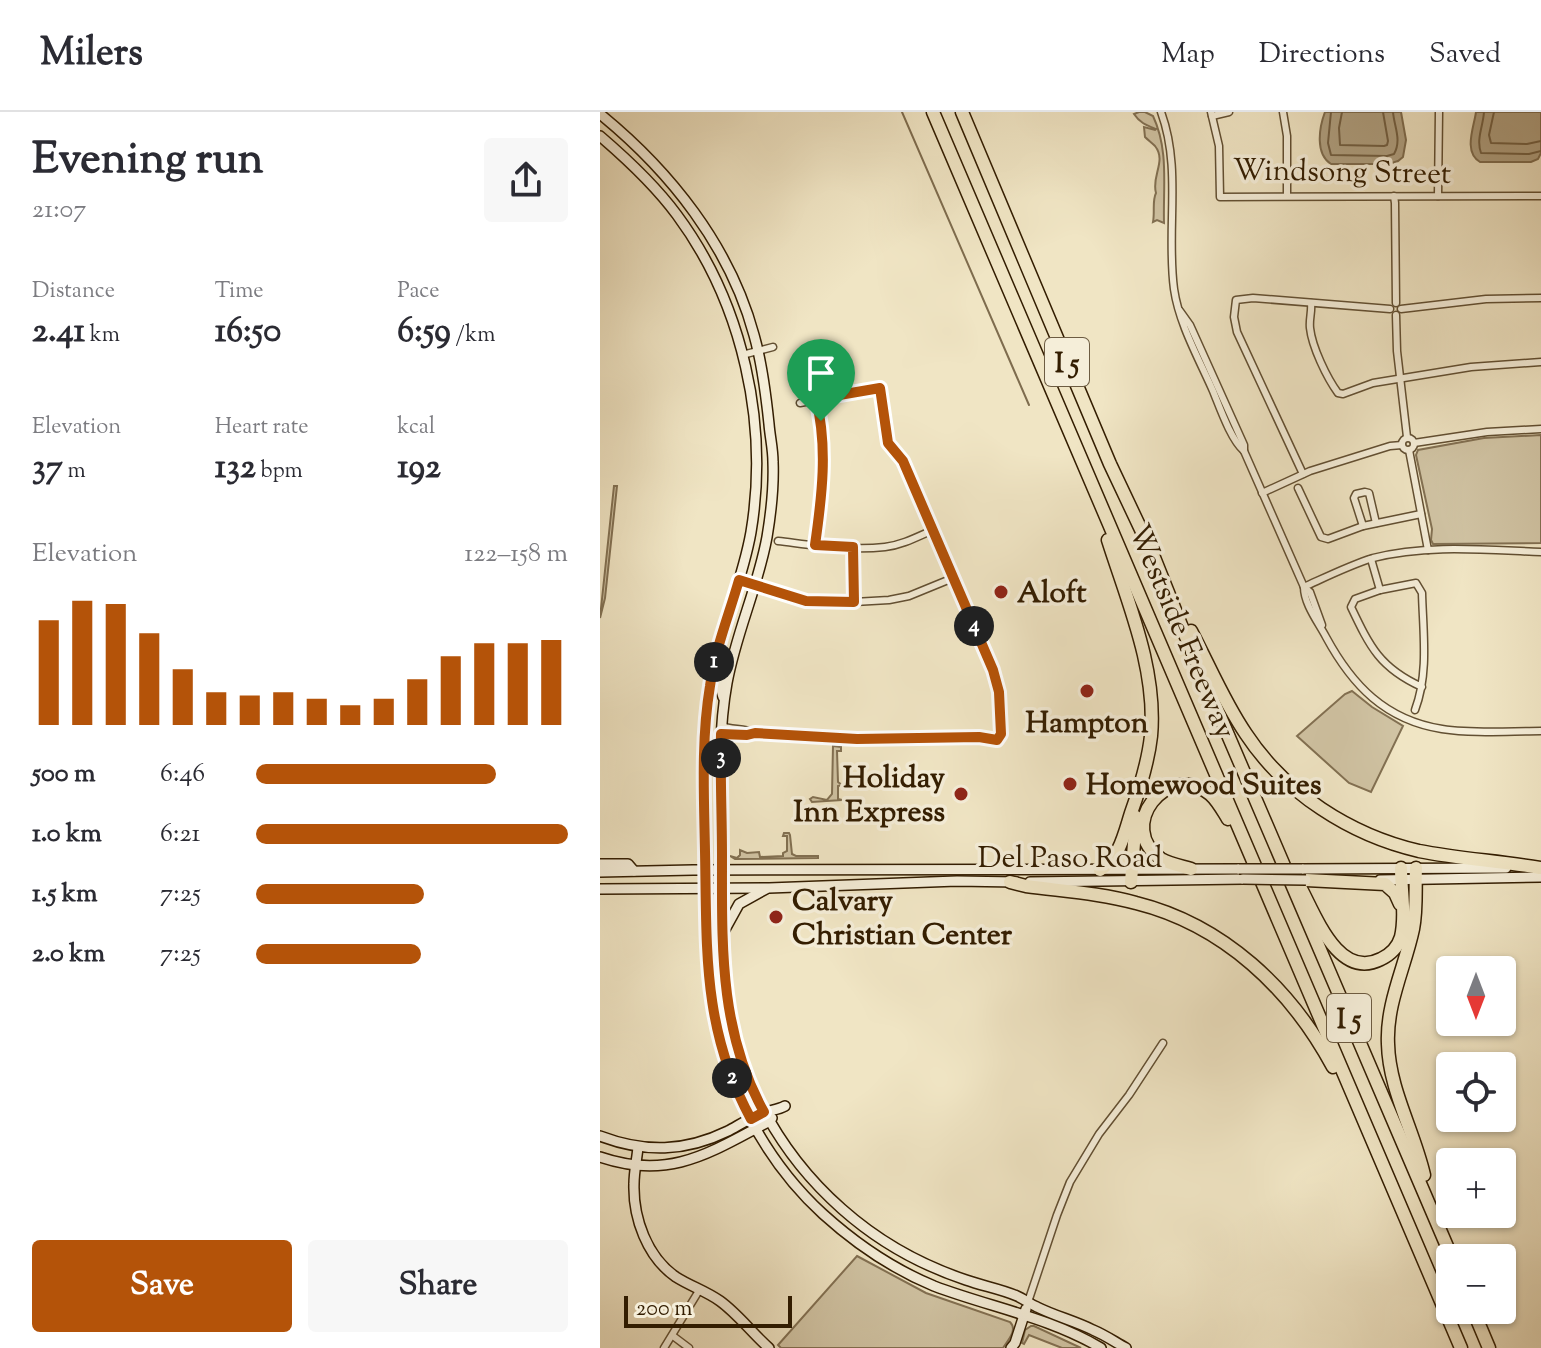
<!DOCTYPE html>
<meta charset="utf-8">
<style>
:root{--surface:#fff;--page:#f7f7f7;--text:#2b2b33;--muted:#7c7c81;--line:#e1e1e2;--accent:#b45309}
body{margin:0;font-family:"Sorts Mill Goudy",serif;background:var(--page);color:var(--text);height:100vh;display:flex;flex-direction:column;font-size:30px;white-space:nowrap}
*{box-sizing:border-box;margin:0}
p{font-size:26px;color:var(--muted)}
.icon{flex:none;width:44px;height:44px;fill:none;stroke:currentColor;stroke-width:2;stroke-linecap:round;stroke-linejoin:round}
.map{position:relative;flex:1;overflow:hidden}
.panel{display:flex;flex-direction:column;background:var(--surface);width:600px}
.panel>*{flex:none}
.needle{width:52px;rotate:180deg}
.controls{position:absolute;left:836px;top:844px;display:grid;gap:16px}
.controls a{display:grid;place-items:center;width:80px;height:80px;border-radius:8px;background:var(--surface);box-shadow:0 2px 6px #0004;font-size:40px}
.scale{position:absolute;left:24px;bottom:20px;width:168px;box-sizing:border-box;padding-left:8px;border:4px solid #331d01;border-top:0;font-size:22px;line-height:28px;white-space:nowrap;color:#331d01;-webkit-text-stroke:6px #f5eed9;paint-order:stroke}
.pin{position:absolute;display:grid;place-items:center;width:68px;height:68px;color:#fff;margin:-82px -34px;border-radius:50% 50% 50% 0;rotate:-45deg;box-shadow:0 0 8px #0007}
.pin .icon{rotate:45deg}
.km{position:absolute;width:40px;height:40px;margin:-20px;border-radius:50%;background:#222;color:#fff;font-size:22px;line-height:40px;text-align:center}
.round{display:grid;place-items:center;flex:none;width:84px;height:84px;border-radius:8px;background:var(--page)}
.overview{display:flex;align-items:center;justify-content:space-between;height:136px;padding:0 32px}
h1{font-size:44px;font-weight:700;line-height:60px}
.stats{display:grid;grid-template-columns:repeat(3,1fr);gap:12px;height:136px;padding:8px 32px}
.stats div{display:grid;align-content:center}
.stats b{font-size:34px;font-weight:700}
.stats small{font-size:22px;font-weight:400}
.stats p{font-size:22px}
.chart{height:224px;padding:16px 32px}
.chart p{display:flex;justify-content:space-between}
.chart svg{width:100%;height:144px;margin-top:8px;stroke:var(--accent);stroke-width:6}
.action{display:flex;gap:16px;margin-top:auto;padding:16px 32px}
.action a{flex:1;height:92px;border-radius:8px;background:var(--accent);color:#fff;font-size:32px;font-weight:700;line-height:92px;text-align:center}
.action a+a{background:var(--page);color:var(--text)}
ul{padding:0 32px;list-style:none;font-size:26px}
li{display:grid;grid-template-columns:128px 96px 1fr;align-items:center;height:60px}
li i{height:20px;border-radius:10px;background:var(--accent)}
header{display:flex;align-items:center;gap:48px;box-sizing:border-box;height:112px;padding:0 40px;background:var(--surface);border-bottom:2px solid var(--line)}
header strong{font-size:38px}
nav{display:flex;gap:44px;margin-inline-start:auto;font-size:28px}
main{display:flex;flex:1;min-height:0}
.map>svg:first-child{display:block}
.green{fill:#d0c3a3;stroke:#827052;stroke-width:2}
.water{fill:#b0a182;stroke:#7e6c4e;stroke-width:2}
.lines{fill:none;stroke-linecap:round;stroke-linejoin:round}
.shore{stroke:#725f42;stroke-width:2}
.stream{stroke:#7e6c4e;stroke-width:2}
.street-casing{stroke:#624f32;stroke-width:9}
.secondary-casing{stroke:#331d01;stroke-width:12}
.highway-casing{stroke:#331d01;stroke-width:15}
.street{stroke:#f5eed9;stroke-width:6}
.secondary{stroke:#f5eed9;stroke-width:9}
.highway{stroke:#f0e5c4;stroke-width:12}
.secondary-bridge-casing{stroke:#331d01;stroke-width:12;stroke-linecap:butt}
.secondary-bridge{stroke:#f5eed9;stroke-width:9}
.route-casing{stroke:#fff;stroke-width:16}
.route{stroke:#b45309;stroke-width:10}
.poi-dot{fill:#8f2418;stroke:#f5eed9;stroke-width:3}
.labels{text-anchor:middle;stroke-width:7;stroke-linejoin:round;paint-order:stroke}
.shield{fill:#f5eed9;stroke:#6d5c42;stroke-width:2}
.shield-label{font-size:28px;font-weight:bold;fill:#331d01}
.street-label{font-size:30px;fill:#331d01;stroke:#f5eed9}
.poi-label{font-size:30px;font-weight:bold;fill:#331d01;stroke:#f5eed9;text-anchor:start}
</style>
<header>
<strong>Milers</strong>
<nav><a>Map</a><a>Directions</a><a>Saved</a></nav>
</header>
<main>
<section class="panel">
<div class="overview"><div><h1>Evening run</h1><p>21:07</p></div><a class="round"><svg class="icon" aria-label="share" viewBox="0 0 24 24"><path d="M12 15V3M7 8l5-5 5 5M5 13v7h14v-7"/></svg></a></div>
<div class="stats">
<div><p>Distance</p><b>2.41<small> km</small></b></div>
<div><p>Time</p><b>16:50</b></div>
<div><p>Pace</p><b>6:59<small> /km</small></b></div>
</div>
<div class="stats">
<div><p>Elevation</p><b>37<small> m</small></b></div>
<div><p>Heart rate</p><b>132<small> bpm</small></b></div>
<div><p>kcal</p><b>192</b></div>
</div>
<div class="chart"><p><span>Elevation</span>122–158 m</p>
<svg viewBox="0 0 160 44" preserveAspectRatio="none"><path d="M5 44V12M15 44V6M25 44V7M35 44V16M45 44V27M55 44V34M65 44V35M75 44V34M85 44V36M95 44V38M105 44V36M115 44V30M125 44V23M135 44V19M145 44V19M155 44V18"/></svg>
</div>
<ul>
<li><b>500 m</b>6:46<i style="width:77%"></i></li>
<li><b>1.0 km</b>6:21<i style="width:100%"></i></li>
<li><b>1.5 km</b>7:25<i style="width:54%"></i></li>
<li><b>2.0 km</b>7:25<i style="width:53%"></i></li>
</ul>
<div class="action"><a>Save</a><a>Share</a></div>
</section>
<div class="map">
<svg width="941" height="1236" viewBox="0 0 941 1236">
<rect width="100%" height="100%" fill="#f0e5c4"/>
<filter id="stains"><feTurbulence type="fractalNoise" baseFrequency=".0025" numOctaves="4"/><feColorMatrix values="0 0 0 0 .2 0 0 0 0 .09 0 0 0 0 .02 0 0 0 .5 -.17"/></filter>
<radialGradient id="worn" r=".72"><stop offset=".6" stop-color="#630" stop-opacity="0"/><stop offset="1" stop-color="#630" stop-opacity=".3"/></radialGradient>
<!-- green -->
<g class="green">
<path d="M539 0H545L553 4C569 38 563 74 564 111L557 108 553 110C555 99 552 89 556 81 551 64 567 49 555 34 552 31 548 28 545 25L544 15 555 18 556 17C546 13 540 11 534 2Z"/>
<path d="M941 323V431L833 432 831 428 832 417 816 343 818 338 884 326Z"/>
<path d="M14 374H17L5 486 0 506Z"/>
<path d="M752 579 772 595 803 614 771 680 749 671 697 624 745 582Z"/>
<path d="M233 634 241 635V639H237L238 670 242 673 238 674V687L242 688 212 690 210 687 213 685 227 688 232 682Z"/>
<path d="M184 721H189L190 723 192 742 196 744H218V746L135 747 130 744 137 746 140 743V738L147 741 159 740 160 745 183 744V741L187 739V724H183Z"/>
<path d="M257 1144 326 1181 410 1210C418 1218 408 1228 403 1236H181L178 1233Z"/>
<path d="M431 1214H434L481 1236H462L429 1223 424 1232 422 1231 425 1218Z"/>
</g>
<!-- water -->
<g class="water">
<path d="M725 0H801L806 28 803 45 798 49 789 52H731C715 42 719 16 725 0Z"/>
<path d="M876 0H941V41L938 47 931 50H880C863 40 874 15 876 0Z"/>
</g>
<g class="lines">
<!-- shore -->
<g class="shore">
<path d="M731 0 728 31 731 43 787 44 794 42C802 28 794 14 793 0"/>
<path d="M742 0 739 16 740 33 784 34 787 33 788 29 783 0"/>
<path d="M884 0C883 15 876 27 881 41L929 42 941 39"/>
<path d="M894 0 889 23 891 31 927 32 941 29"/>
</g>
<!-- stream -->
<path class="stream" d="M302 0 429 293"/>
<defs>
<g id="street">
<path d="M561 0C582 57 566 117 574 177 579 212 599 247 613 279 620 296 631 328 644 339"/>
<path d="M611 0 619 34 620 85 941 84"/>
<path d="M683 0 687 24V84"/>
<path d="M612 4 629 0"/>
<path d="M794 84 795 91 796 191"/>
<path d="M838 84 839 0"/>
<path d="M711 191C712 200 709 207 710 216 712 235 727 266 738 281L743 282 773 271 871 255 941 250"/>
<path d="M801 197 886 187 941 186"/>
<path d="M580 199 590 213 644 333V339L704 475C704 492 718 510 726 525 752 573 785 608 842 617 874 622 909 619 941 619"/>
<path d="M796 203 797 239 807 325"/>
<path d="M142 243 173 235"/>
<circle cx="808" cy="332" r="6"/>
<path d="M814 331 887 320 941 317"/>
<path d="M809 338 828 438"/>
<path d="M703 362 637 220 634 205 636 188 653 186 790 197"/>
<path d="M698 376 721 425 728 427 763 414 821 402"/>
<path d="M662 381 710 359 790 334 802 333"/>
<path d="M763 414 754 386 756 382 765 380 769 381 776 411"/>
<path d="M178 429C213 433 250 439 285 435 302 433 317 425 333 418"/>
<path d="M215 433C222 384 228 335 216 287"/>
<path d="M253 435 254 490"/>
<path d="M771 447 780 478"/>
<path d="M139 468 206 489 254 490 289 488 309 484 353 466"/>
<path d="M704 475C726 465 750 453 773 446 827 432 886 438 941 440"/>
<path d="M704 475 710 480 722 513"/>
<path d="M815 598C829 561 823 520 822 481L816 471 780 478 755 487 751 495C770 535 780 556 822 575"/>
<path d="M121 614C133 618 144 616 155 621L257 627 379 625 397 628 401 622 399 580 393 558 303 349 290 335 288 331 280 276 200 291"/>
<path d="M121 622 147 623 155 621"/>
<path d="M428 1190 457 1103 470 1070 499 1022 529 983 563 931"/>
<path d="M73 1224 89 1236"/>
<path d="M64 1236 100 1177"/>
</g>
<g id="secondary">
<path d="M0 2C70 59 130 134 154 223 162 251 166 283 169 312 170 325 173 337 173 350 174 375 171 401 167 425 158 475 136 521 127 571 117 626 121 682 122 738 123 781 120 824 124 867 133 956 175 1038 242 1097 278 1129 321 1153 366 1168 383 1174 401 1177 417 1184 424 1187 430 1192 437 1195 455 1204 475 1209 493 1218 505 1223 515 1230 526 1236"/>
<path d="M0 24C28 48 55 73 77 103 143 192 169 312 151 420 142 472 119 519 110 570 101 627 105 684 105 741 106 787 104 835 110 881 120 963 162 1046 223 1102 255 1131 293 1157 334 1174 389 1195 449 1205 501 1236"/>
<path d="M112 560C122 563 119 575 123 585"/>
<path d="M0 752H28L34 759"/>
<path d="M702 757 906 756"/>
<path d="M0 760 93 758 639 757"/>
<path d="M780 768 941 765"/>
<path d="M430 770 643 767"/>
<path d="M0 777 169 776 357 769 416 770"/>
<path d="M123 821 139 792 166 777"/>
<path d="M110 886 119 889 122 896 130 902"/>
<path d="M0 1024C45 1041 85 1040 128 1019 139 1013 150 1006 162 1001 170 998 178 998 185 994"/>
<path d="M38 1035C37 1047 34 1059 34 1072 33 1106 47 1145 76 1165 90 1174 106 1179 120 1189 138 1202 152 1221 169 1236"/>
<path d="M0 1045C70 1069 111 1040 170 1009L172 1006"/>
<path d="M411 1236 415 1231 426 1197"/>
</g>
<g id="highway">
<path d="M333 0 861 1236"/>
<path d="M362 0 510 352 553 443 583 518 852 1146"/>
<path d="M591 519C609 553 624 590 646 622 685 681 750 723 819 739 859 747 900 749 940 756"/>
<path d="M816 756C815 776 817 797 813 817 805 855 786 892 788 932 789 977 814 1019 824 1063"/>
<path d="M591 757C581 754 570 752 561 747 515 715 567 648 610 682 618 689 623 699 628 707"/>
<path d="M500 758C520 745 524 723 531 701 540 676 548 651 551 624 557 557 528 491 508 428"/>
<path d="M706 768 785 772 795 781 800 792"/>
<path d="M410 770 426 774C463 779 500 781 536 791 624 813 691 877 733 955"/>
<path d="M531 770 536 705"/>
<path d="M699 773C715 802 738 869 781 847 790 843 798 835 801 825 806 803 801 779 801 756"/>
<path d="M873 1198 889 1236"/>
</g>
</defs>
<!-- street casing -->
<use href="#street" class="street-casing"/>
<!-- secondary casing -->
<use href="#secondary" class="secondary-casing"/>
<!-- highway casing -->
<use href="#highway" class="highway-casing"/>
<!-- street -->
<use href="#street" class="street"/>
<!-- secondary -->
<use href="#secondary" class="secondary"/>
<!-- highway -->
<use href="#highway" class="highway"/>
<defs>
<g id="secondary-bridge">
<path d="M639 757H702"/>
<path d="M643 767 706 768"/>
</g>
</defs>
<!-- secondary-bridge casing -->
<use href="#secondary-bridge" class="secondary-bridge-casing"/>
<!-- secondary-bridge -->
<use href="#secondary-bridge" class="secondary-bridge"/>
</g>
<g class="lines">
<defs>
<path id="route" d="M280 276 288 331 303 349 393 558 399 580 401 622 397 628 379 625 257 627 155 621 147 623 121 622C120 663 122 704 122 744 122 833 119 919 164 1000L151 1007C102 917 107 837 105 739 104 684 101 628 110 574 115 537 129 503 139 468L206 489 254 490 253 435 215 433C222 384 228 335 216 287Z"/>
</defs>
<!-- route casing -->
<use href="#route" class="route-casing"/>
<!-- route -->
<use href="#route" class="route"/>
</g>
<!-- markers -->
<g class="poi-dot">
<circle cx="401" cy="480" r="8"/>
<circle cx="487" cy="579" r="8"/>
<circle cx="470" cy="672" r="8"/>
<circle cx="361" cy="682" r="8"/>
<circle cx="176" cy="805" r="8"/>
</g>
<g class="labels">
<!-- shield labels -->
<g class="shield">
<rect x="445" y="226" width="44" height="48" rx="6"/>
<rect x="727" y="882" width="44" height="48" rx="6"/>
</g>
<g class="shield-label">
<text x="467" y="260">I 5</text>
<text x="749" y="916">I 5</text>
</g>
<!-- street labels -->
<g class="street-label">
<text transform="translate(742 59) rotate(1)" y="10">Windsong Street</text>
<text transform="translate(583 519) rotate(67)" y="10">Westside Freeway</text>
<text x="470" y="755">Del Paso Road</text>
</g>
<!-- poi labels -->
<g class="poi-label">
<text x="417" y="490">Aloft</text>
<text x="487" y="620" text-anchor="middle">Hampton</text>
<text x="345" y="675" text-anchor="end">Holiday<tspan x="345" dy="34">Inn Express</tspan></text>
<text x="486" y="682">Homewood Suites</text>
<text x="192" y="798">Calvary<tspan x="192" dy="34">Christian Center</tspan></text>
</g>
</g>
<rect width="100%" height="100%" filter="url(#stains)"/>
<rect width="100%" height="100%" fill="url(#worn)"/>
</svg>
<div class="controls">
<a><svg class="needle" viewBox="-14 -14 28 28"><path d="M0-13l5 13h-10z" fill="#e53935"/><path d="M0 13l5-13h-10z" fill="#7c7c81"/></svg></a>
<a><svg class="icon" aria-label="locate" viewBox="0 0 24 24"><circle cx="12" cy="12" r="6"/><path d="M12 2v4M12 18v4M2 12h4M18 12h4"/></svg></a>
<a>+</a>
<a>−</a>
</div>
<div class="scale">200 m</div>
<div class="pin" style="left:221px;top:309px;background:#1e9e55"><svg class="icon" aria-label="arrive" viewBox="0 0 24 24"><path d="M6 21V4h12l-3 4 3 4H6"/></svg></div>
<b class="km" style="left:114px;top:550px">1</b>
<b class="km" style="left:132px;top:966px">2</b>
<b class="km" style="left:121px;top:646px">3</b>
<b class="km" style="left:374px;top:514px">4</b>
</div>
</main>
